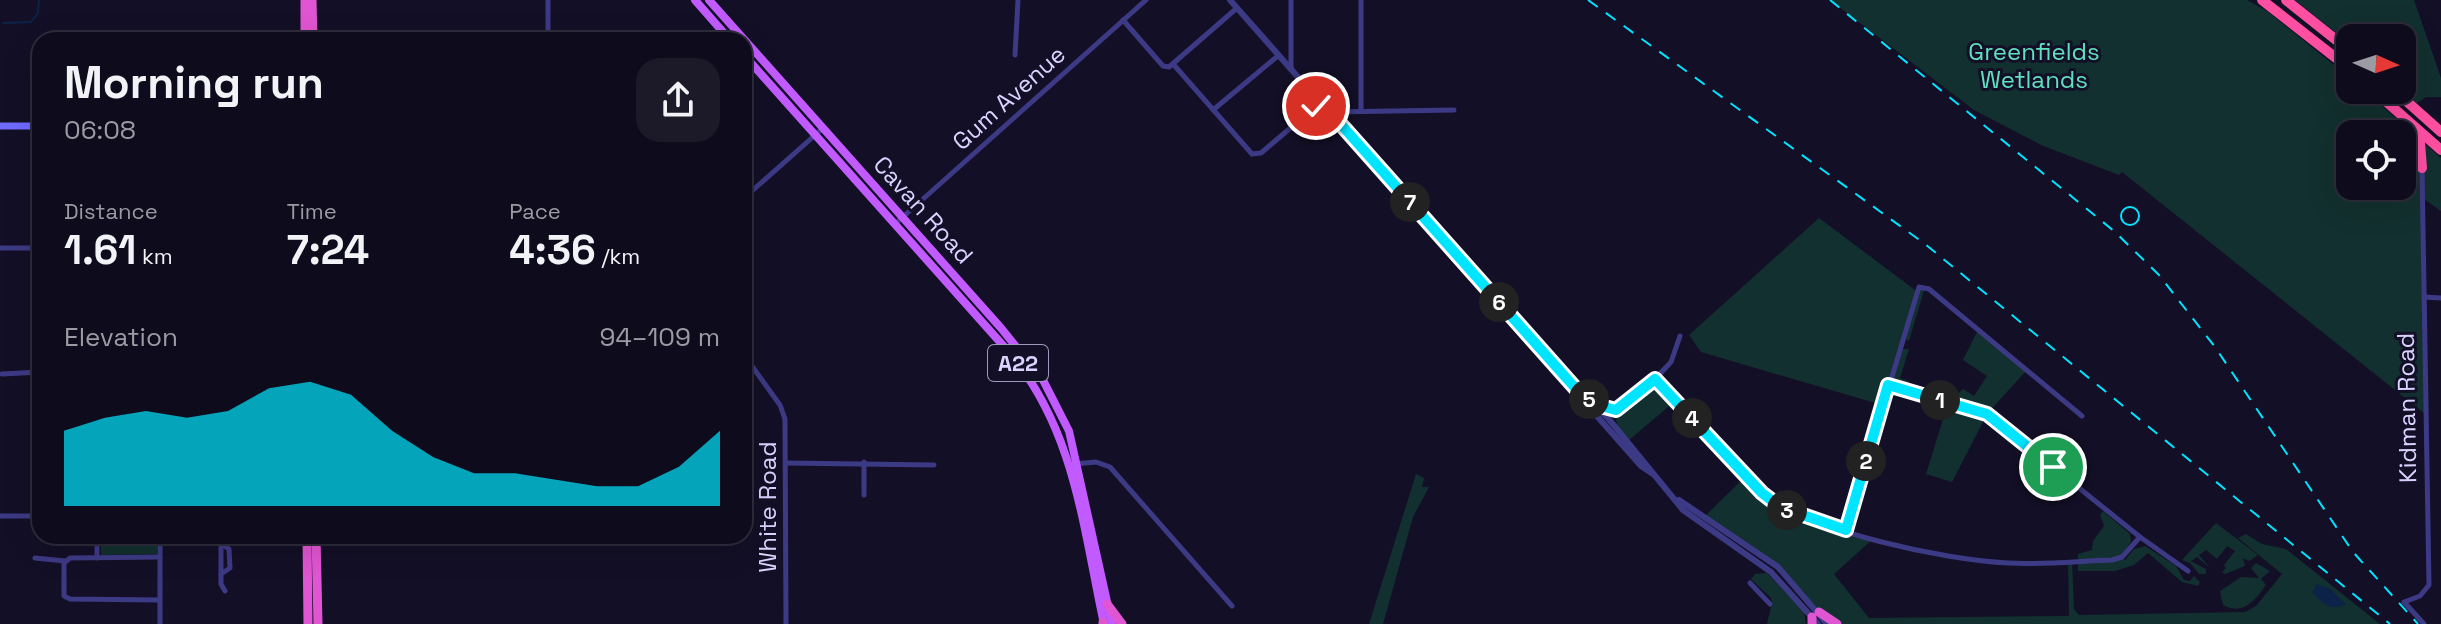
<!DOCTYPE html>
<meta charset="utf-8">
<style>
:root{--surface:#0e0b1c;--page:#1c1929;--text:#f1f3f6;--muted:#9b9ba3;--line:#2e2b3b;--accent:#00e5ff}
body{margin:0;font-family:"Space Grotesk",sans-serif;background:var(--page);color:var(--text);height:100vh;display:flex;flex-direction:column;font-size:30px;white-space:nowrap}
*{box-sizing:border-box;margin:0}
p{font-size:26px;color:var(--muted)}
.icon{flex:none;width:44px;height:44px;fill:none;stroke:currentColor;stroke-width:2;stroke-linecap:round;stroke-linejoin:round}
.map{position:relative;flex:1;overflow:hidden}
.sheet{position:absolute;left:32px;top:32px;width:720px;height:512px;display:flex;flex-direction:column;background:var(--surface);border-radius:24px;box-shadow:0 8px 32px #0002,0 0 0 2px var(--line)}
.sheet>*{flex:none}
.needle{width:52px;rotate:93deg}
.fabs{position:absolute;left:2336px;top:24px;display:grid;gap:16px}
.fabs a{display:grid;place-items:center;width:80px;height:80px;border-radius:16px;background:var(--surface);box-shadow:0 8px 32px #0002,0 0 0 2px var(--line);font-size:40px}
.pin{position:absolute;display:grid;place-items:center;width:68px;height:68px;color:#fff;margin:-34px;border:4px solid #fff;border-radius:50%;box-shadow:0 2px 8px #0007}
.km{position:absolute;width:40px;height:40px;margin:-20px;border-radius:50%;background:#222;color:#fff;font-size:22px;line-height:40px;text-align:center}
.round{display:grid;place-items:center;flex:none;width:84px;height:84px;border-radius:24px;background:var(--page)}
.headline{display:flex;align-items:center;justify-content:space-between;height:136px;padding:0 32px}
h1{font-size:44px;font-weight:700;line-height:60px}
.metrics{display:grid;grid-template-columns:repeat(3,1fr);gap:12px;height:136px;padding:8px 32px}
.metrics div{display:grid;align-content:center}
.metrics b{font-size:40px;font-weight:700}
.metrics small{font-size:22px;font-weight:400}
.metrics p{font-size:22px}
.chart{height:224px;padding:16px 32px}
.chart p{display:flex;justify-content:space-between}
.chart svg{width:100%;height:144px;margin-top:8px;fill:var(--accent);opacity:.7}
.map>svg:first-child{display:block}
.green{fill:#12302f;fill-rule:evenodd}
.water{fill:#0c2248}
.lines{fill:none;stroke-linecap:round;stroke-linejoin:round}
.stream{stroke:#0c2248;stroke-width:2}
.minor{stroke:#3d3a85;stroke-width:5}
.tertiary{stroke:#3d3a85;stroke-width:6}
.secondary{stroke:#6f6bff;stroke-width:7}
.primary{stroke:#c25bff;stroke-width:8}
.trunk{stroke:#e055d1;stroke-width:9}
.motorway{stroke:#ff4fa3;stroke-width:10}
.tram{stroke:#00e5ff;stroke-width:2}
.rail{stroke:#00e5ff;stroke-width:2;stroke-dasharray:12 10;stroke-linecap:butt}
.route-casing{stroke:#fff;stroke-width:16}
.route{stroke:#00e5ff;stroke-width:10}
.labels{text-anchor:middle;stroke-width:6;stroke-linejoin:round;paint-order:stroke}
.shield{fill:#130f26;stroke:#9e99be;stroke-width:2}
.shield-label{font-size:22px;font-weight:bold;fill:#d9d4ff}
.park-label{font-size:24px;fill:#5fe0c0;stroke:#130f26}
.street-label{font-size:24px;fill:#d9d4ff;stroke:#130f26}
</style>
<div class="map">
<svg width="2441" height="624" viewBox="0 0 2441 624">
<rect width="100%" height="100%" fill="#130f26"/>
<!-- green -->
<g class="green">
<path d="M1830 0H2247L2267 11 2350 78V90H2364L2441 158V211L2424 199 2425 414 2122 172 2119 175 2041 145 1974 110ZM2350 134H2402V186H2350Z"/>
<path d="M2295 0H2414L2441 78V97H2426L2417 103 2402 90V38H2350V44Z"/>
<path d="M1819 218 1915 290 1925 287 1909 341 1902 337 1899 349H1909L1900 378 1909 381 1904 390 1888 385 1882 405 1701 352 1689 335Z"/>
<path d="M1977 332 2026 371 1987 414 1952 482 1926 474 1948 403 1963 389 1974 396 1987 376 1963 360Z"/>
<path d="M1650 384H1657L1674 402 1629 440 1617 426 1616 415Z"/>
<path d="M1416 474 1424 478 1422 487H1429L1413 517 1383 624H1369Z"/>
<path d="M1746 476C1781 513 1826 524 1874 538L1834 574 1869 618 2069 616 2068 561H2072L2074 609 2079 615 2245 612 2256 606 2282 574 2238 538 2246 534 2262 544 2286 549 2380 624H1837L1819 612 1788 577 1703 518Z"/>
<path d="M2103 511 2130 534 2131 542 2121 555 2125 560 2134 549 2145 546 2176 566 2184 580 2190 581 2194 576 2200 582 2198 586 2182 582 2148 553 2134 565 2115 571H2078V554L2092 550 2093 541 2104 526 2100 515Z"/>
<path d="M2216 523 2258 555 2249 561 2243 558 2245 566 2225 574 2222 572 2226 568 2224 565 2235 551 2227 546 2217 559 2206 550 2199 555 2210 568 2197 557 2191 561 2206 569V574H2199L2190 563 2182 560Z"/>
<path d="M101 536H157V554L101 555Z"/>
<path d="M2256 563 2270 571 2261 579 2266 585C2255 600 2244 616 2223 605L2220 591 2241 577 2259 578 2251 568Z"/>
<path d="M1767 573 1804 612 1806 624H1767C1774 592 1777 605 1751 579L1755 574Z"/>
</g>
<!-- water -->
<path class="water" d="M2317 584 2329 588 2346 604C2330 612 2322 603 2312 592Z"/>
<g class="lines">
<!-- stream -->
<path class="stream" d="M3 23 31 22 38 13 39 0"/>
<!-- minor -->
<g class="minor">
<path d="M548 0V40"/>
<path d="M1291 0V69"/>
<path d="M1361 0V111"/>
<path d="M1123 20 1163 66 1169 67 1237 8"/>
<path d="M1015 55 1018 0"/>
<path d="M1174 65 1252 154 1261 153 1321 102"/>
<path d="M1213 110 1279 55"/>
<path d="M1330 112 1454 110"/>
<path d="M2422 169 2429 585 2420 596 2404 602 2424 624"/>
<path d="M744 198 823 128"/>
<path d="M895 224 1146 0"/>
<path d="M0 248H40"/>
<path d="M2424 297 2441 298"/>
<path d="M744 355 780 405 785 419 786 624"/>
<path d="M2 374 40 372"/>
<path d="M1655 379 1671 362 1680 336"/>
<path d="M1888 385 1987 414 2140 537 2188 571"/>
<path d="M1606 417 1655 379 1762 493C1812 532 1944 560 2008 563 2042 565 2078 561 2112 560L2122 557 2140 537"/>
<path d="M786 463 934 465"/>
<path d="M1074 464 1096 462 1110 467 1232 606"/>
<path d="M864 495V462"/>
<path d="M0 516H40"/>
<path d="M1846 530 1919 287 1929 289 2082 416"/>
<path d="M97 536V558"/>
<path d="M160 536V624"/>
<path d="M221 536V584L225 591"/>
<path d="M160 557 70 558 64 563V596L70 599 160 600"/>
<path d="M35 558 65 561"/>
<path d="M221 574 230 568 229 549 221 544"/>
<path d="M1750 583 1770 604"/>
</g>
<!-- tertiary -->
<g class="tertiary">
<path d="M1230 0 1641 466 1653 474"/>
<path d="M1577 390 1607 417 1683 510 1771 572 1818 624"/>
<path d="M1593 404 1616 410"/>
<path d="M1679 500 1778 567 1827 624"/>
</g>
<!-- secondary -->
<path class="secondary" d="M0 126H40"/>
<!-- primary -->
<g class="primary">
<path d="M695 0 730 40"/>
<path d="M709 0 1001 328 1043 380 1069 431 1112 624"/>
<path d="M744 55 1008 351C1075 429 1083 527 1104 624"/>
</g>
<!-- trunk -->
<g class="trunk">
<path d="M305 0V40"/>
<path d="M312 0 313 40"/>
<path d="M307 536 308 624"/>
<path d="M316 536 318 624"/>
<path d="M1107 604 1122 624"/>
<path d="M1819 612 1837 624"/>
<path d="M1103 624V622"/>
<path d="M1812 624V617"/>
</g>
<!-- motorway -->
<g class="motorway">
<path d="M2262 0 2350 69"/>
<path d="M2286 0 2350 51"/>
<path d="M2373 90 2441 150"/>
<path d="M2394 90 2441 132"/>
<path d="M2412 129 2420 143 2422 168"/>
</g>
<!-- tram -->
<circle class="tram" cx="2130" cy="216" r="9"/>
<!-- rail -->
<g class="rail">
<path d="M1588 0 1925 244 2390 624"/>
<path d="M1830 0 2114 231 2159 275 2215 347 2353 552 2418 624"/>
</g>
</g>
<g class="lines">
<defs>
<path id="route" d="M1316 106 1321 102 1577 390 1593 404 1616 410 1655 379 1762 493 1780 507 1846 530 1888 385 1987 414 2053 467"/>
</defs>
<!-- route casing -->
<use href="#route" class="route-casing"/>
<!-- route -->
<use href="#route" class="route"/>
</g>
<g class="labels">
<!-- shield labels -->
<rect class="shield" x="988" y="345" width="60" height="36" rx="6"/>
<g class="shield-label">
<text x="1018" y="371">A22</text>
</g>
<!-- park labels -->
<g class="park-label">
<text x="2034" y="60">Greenfields<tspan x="2034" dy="28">Wetlands</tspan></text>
</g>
<!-- street labels -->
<g class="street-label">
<text transform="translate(1009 98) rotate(-42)" y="8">Gum Avenue</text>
<text transform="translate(923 210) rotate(48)" y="8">Cavan Road</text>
<text transform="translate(2407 408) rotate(-91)" y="8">Kidman Road</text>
<text transform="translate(768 507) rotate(-90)" y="8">White Road</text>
</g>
</g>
</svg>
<div class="fabs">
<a><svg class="needle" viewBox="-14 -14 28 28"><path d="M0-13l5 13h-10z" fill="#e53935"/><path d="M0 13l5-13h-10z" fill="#9b9ba3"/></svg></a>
<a><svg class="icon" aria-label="locate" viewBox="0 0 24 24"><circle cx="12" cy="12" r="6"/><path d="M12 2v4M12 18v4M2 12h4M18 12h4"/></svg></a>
</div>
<div class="pin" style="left:2053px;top:467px;background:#1e9e55"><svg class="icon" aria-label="arrive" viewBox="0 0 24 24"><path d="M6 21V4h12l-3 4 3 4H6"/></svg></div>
<div class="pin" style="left:1316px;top:106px;background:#d93025"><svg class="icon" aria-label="check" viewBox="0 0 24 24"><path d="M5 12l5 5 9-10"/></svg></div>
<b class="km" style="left:1940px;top:400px">1</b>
<b class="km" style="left:1866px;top:461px">2</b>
<b class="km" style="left:1787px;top:510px">3</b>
<b class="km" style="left:1692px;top:418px">4</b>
<b class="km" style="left:1589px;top:399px">5</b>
<b class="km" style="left:1499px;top:302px">6</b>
<b class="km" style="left:1410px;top:202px">7</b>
<section class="sheet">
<div class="headline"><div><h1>Morning run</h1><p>06:08</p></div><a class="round"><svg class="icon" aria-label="share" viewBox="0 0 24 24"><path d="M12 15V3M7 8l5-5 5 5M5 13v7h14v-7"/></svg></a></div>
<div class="metrics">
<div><p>Distance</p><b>1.61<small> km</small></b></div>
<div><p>Time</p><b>7:24</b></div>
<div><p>Pace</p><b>4:36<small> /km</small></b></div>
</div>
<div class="chart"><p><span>Elevation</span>94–109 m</p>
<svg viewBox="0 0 160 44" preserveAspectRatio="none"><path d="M0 44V21L10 17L20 15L30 17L40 15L50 8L60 6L70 10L80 21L90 29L100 34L110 34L120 36L130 38L140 38L150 32L160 21V44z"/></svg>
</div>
</section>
</div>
